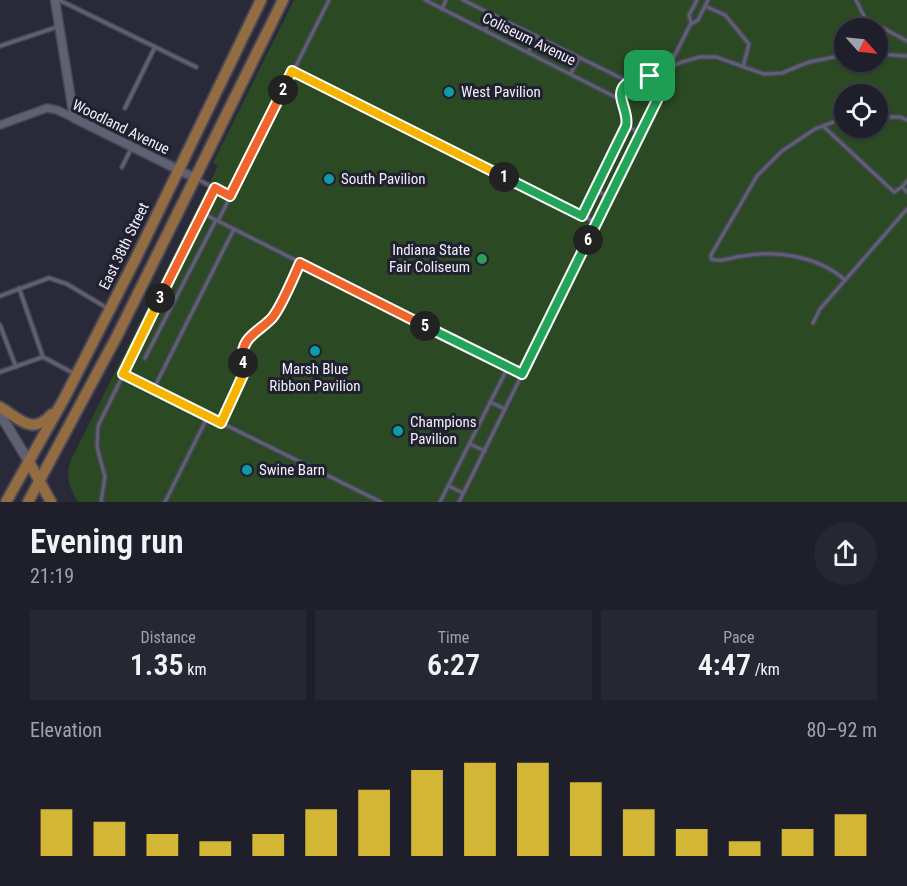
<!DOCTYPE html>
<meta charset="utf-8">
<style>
:root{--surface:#1f1f2c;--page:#272734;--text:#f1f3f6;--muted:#a1a2a9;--line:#3c3d48;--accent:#d3b635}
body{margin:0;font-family:"Roboto Condensed",sans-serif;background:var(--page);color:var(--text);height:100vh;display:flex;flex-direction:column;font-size:22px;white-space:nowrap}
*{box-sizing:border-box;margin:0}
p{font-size:20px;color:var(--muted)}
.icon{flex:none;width:33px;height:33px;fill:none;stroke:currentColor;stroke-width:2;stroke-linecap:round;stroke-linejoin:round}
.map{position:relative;height:502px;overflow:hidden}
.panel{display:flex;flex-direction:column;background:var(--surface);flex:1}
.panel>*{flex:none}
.needle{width:39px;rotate:117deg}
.fabs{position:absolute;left:834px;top:18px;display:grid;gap:12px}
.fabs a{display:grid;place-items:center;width:54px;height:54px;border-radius:50%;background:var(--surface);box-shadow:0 2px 4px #0004,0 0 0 2px var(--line);font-size:30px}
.pin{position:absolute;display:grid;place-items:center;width:51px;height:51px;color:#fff;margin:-26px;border-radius:12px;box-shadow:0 3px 9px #0006}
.km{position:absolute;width:30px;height:30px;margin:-15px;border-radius:50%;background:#222;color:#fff;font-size:16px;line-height:30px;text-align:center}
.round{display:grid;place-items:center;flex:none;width:63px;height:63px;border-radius:32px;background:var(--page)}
.overview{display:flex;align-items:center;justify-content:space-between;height:102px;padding:0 30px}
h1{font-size:33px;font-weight:600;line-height:45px}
.metrics{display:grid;grid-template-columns:repeat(3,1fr);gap:9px;height:102px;padding:6px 30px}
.metrics div{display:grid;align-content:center;border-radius:0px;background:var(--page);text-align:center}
.metrics b{font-size:30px;font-weight:600}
.metrics small{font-size:16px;font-weight:400}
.metrics p{font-size:16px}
.chart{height:168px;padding:12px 30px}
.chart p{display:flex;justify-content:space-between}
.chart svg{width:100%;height:108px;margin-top:6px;stroke:var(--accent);stroke-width:6}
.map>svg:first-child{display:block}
.green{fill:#2b4a24;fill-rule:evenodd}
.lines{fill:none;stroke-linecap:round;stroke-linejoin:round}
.service-casing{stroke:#474755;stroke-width:6}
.minor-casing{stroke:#474755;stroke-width:10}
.tertiary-casing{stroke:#474755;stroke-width:11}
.secondary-casing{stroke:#474755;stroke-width:12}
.primary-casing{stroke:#474755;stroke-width:14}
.service{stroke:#5f6073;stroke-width:3}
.minor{stroke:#5f6073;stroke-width:7}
.tertiary{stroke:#5f6073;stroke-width:8}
.secondary{stroke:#5f6073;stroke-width:9}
.primary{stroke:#946c41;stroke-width:10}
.split-1-casing{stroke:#fff;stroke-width:12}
.split-2-casing{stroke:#fff;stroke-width:12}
.split-3-casing{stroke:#fff;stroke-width:12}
.split-4-casing{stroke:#fff;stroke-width:12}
.split-5-casing{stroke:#fff;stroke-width:12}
.split-6-casing{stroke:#fff;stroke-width:12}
.split-7-casing{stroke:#fff;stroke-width:12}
.split-1{stroke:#22a559;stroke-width:8}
.split-2{stroke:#f5b400;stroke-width:8}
.split-3{stroke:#f0652b;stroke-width:8}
.split-4{stroke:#f5b400;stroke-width:8}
.split-5{stroke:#f0652b;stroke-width:8}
.split-6{stroke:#22a559;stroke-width:8}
.split-7{stroke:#22a559;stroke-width:8}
.culture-dot{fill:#0f9aa8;stroke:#20202f;stroke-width:2}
.leisure-dot{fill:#2e9e5b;stroke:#20202f;stroke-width:2}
.labels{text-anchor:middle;stroke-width:6;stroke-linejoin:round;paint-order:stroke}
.street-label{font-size:15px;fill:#eff0fb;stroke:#20202f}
.poi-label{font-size:15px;fill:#eff0fb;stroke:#20202f;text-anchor:start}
</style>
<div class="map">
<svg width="907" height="502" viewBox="0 0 907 502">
<rect width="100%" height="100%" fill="#29293a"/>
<!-- green -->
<path class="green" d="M294 0H907V502H78C69 487 65 477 71 460L218 166 213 163ZM844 28H878V62H844ZM844 94H878V128H844Z"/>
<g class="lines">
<defs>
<g id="service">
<path d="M59 0 196 67"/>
<path d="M425 0 621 100"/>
<path d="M463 0 629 82"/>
<path d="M856 0 870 28"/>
<path d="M705 6 725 15 749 44 743 67"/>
<path d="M442 9 446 0"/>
<path d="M866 19 907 41"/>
<path d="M691 23 689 15 697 0"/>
<path d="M485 30 493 15"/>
<path d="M0 46 57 27"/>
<path d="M528 52 536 36"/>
<path d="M636 52 655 62 674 55"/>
<path d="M878 54 907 56"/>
<path d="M292 71 597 223"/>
<path d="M571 73 579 58"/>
<path d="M655 74 682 62 700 57H716L764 74 782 73 809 62 844 55"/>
<path d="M664 87 669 67 690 25 698 20 708 0"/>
<path d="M125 108 155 47"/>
<path d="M878 117H900L907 120"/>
<path d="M844 118 815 129 782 151 757 176 711 255V259C722 263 731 257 743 256 777 250 818 256 845 280"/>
<path d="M626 126 641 133"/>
<path d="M823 126 894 192 902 187"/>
<path d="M122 167 132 147"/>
<path d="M197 179 230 196"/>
<path d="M907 181 902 187 907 192"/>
<path d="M595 190 610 197"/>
<path d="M202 213 522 374"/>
<path d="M218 221 329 0"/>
<path d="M19 288 43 357 75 374"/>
<path d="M0 296 49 278 67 284 107 308"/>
<path d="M813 323 820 309 907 209"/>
<path d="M0 325 16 367"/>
<path d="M145 358 216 220"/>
<path d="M0 372 43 357"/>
<path d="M123 374 381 502"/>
<path d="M154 388 234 229"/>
<path d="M490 402 505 409"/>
<path d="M221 423 245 373 242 357 250 336 272 317 300 263"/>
<path d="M470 444 485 451"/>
<path d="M449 486 463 493"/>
<path d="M101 502 105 477 97 447 98 426 215 188"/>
<path d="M165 502 208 416"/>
<path d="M440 502 508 367"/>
<path d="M459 502 663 89C664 81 662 77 655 74 595 93 635 94 626 126L582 216"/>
</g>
<path id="minor" d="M0 125 47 108 57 110 74 118"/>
<path id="tertiary" d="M55 0 74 118 195 178"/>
<path id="secondary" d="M0 414 29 462"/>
<g id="primary">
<path d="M0 407C20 419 32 436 52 414"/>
<path d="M29 462 51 502"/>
<path d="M6 502 65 397 135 260 261 0"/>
<path d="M28 502 117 336 283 0"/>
</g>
</defs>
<!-- service casing -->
<use href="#service" class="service-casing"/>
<!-- minor casing -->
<use href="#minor" class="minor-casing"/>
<!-- tertiary casing -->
<use href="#tertiary" class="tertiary-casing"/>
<!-- secondary casing -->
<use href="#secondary" class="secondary-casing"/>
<!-- primary casing -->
<use href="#primary" class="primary-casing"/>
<!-- service -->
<use href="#service" class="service"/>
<!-- minor -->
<use href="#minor" class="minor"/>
<!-- tertiary -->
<use href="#tertiary" class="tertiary"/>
<!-- secondary -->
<use href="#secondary" class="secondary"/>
<!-- primary -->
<use href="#primary" class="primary"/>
</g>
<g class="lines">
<defs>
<path id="split-1" d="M504 177 582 216 626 126C630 111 613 95 626 84 632 80 643 78 650 76"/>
<path id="split-2" d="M283 90 292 71 504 177"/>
<path id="split-3" d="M160 298 215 188 230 196 283 90"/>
<path id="split-4" d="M160 298 123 374 221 423 244 373 243 363"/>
<path id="split-5" d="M243 363C239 337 258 333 272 318 282 306 293 278 300 263L425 326"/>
<path id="split-6" d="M425 326 522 374 588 240"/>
<path id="split-7" d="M588 240 663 88C664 81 662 77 655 74L650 76"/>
</defs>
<!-- split-1 casing -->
<use href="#split-1" class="split-1-casing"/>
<!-- split-2 casing -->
<use href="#split-2" class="split-2-casing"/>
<!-- split-3 casing -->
<use href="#split-3" class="split-3-casing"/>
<!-- split-4 casing -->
<use href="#split-4" class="split-4-casing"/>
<!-- split-5 casing -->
<use href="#split-5" class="split-5-casing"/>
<!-- split-6 casing -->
<use href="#split-6" class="split-6-casing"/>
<!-- split-7 casing -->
<use href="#split-7" class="split-7-casing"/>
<!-- split-1 -->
<use href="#split-1" class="split-1"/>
<!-- split-2 -->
<use href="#split-2" class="split-2"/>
<!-- split-3 -->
<use href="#split-3" class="split-3"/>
<!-- split-4 -->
<use href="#split-4" class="split-4"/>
<!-- split-5 -->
<use href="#split-5" class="split-5"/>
<!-- split-6 -->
<use href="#split-6" class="split-6"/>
<!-- split-7 -->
<use href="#split-7" class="split-7"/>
</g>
<!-- markers -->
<g class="culture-dot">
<circle cx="449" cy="92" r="6"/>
<circle cx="329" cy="179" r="6"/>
<circle cx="315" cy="351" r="6"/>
<circle cx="398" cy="431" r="6"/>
<circle cx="247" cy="470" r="6"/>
</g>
<circle class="leisure-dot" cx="482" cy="259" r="6"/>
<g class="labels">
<!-- street labels -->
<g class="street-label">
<text transform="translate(529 39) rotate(26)" y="5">Coliseum Avenue</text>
<text transform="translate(121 127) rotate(26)" y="5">Woodland Avenue</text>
<text transform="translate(124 246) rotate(-64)" y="5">East 38th Street</text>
</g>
<!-- poi labels -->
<g class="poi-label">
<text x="461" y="97">West Pavilion</text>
<text x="341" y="184">South Pavilion</text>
<text x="470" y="255" text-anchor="end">Indiana State<tspan x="470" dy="17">Fair Coliseum</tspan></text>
<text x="315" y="374" text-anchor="middle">Marsh Blue<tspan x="315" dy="17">Ribbon Pavilion</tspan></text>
<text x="410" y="427">Champions<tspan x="410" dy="17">Pavilion</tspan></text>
<text x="259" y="475">Swine Barn</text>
</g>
</g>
</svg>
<div class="fabs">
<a><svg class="needle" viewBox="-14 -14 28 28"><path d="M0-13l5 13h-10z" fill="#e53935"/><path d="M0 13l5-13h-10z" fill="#a1a2a9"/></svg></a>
<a><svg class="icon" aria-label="locate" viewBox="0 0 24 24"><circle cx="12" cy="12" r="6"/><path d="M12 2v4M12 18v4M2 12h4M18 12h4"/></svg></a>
</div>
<div class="pin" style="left:650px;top:76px;background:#1e9e55"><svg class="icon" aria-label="arrive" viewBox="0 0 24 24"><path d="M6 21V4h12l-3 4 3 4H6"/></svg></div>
<b class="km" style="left:504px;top:177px">1</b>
<b class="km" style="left:283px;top:90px">2</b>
<b class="km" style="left:160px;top:298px">3</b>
<b class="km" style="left:243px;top:363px">4</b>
<b class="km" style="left:425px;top:326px">5</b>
<b class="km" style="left:588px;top:240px">6</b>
</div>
<section class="panel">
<div class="overview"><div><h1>Evening run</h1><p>21:19</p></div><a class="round"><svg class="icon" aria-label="share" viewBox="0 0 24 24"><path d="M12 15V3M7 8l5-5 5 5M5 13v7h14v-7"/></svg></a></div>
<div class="metrics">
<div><p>Distance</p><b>1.35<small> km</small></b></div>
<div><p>Time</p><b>6:27</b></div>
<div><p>Pace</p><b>4:47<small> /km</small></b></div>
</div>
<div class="chart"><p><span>Elevation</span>80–92 m</p>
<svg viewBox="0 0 160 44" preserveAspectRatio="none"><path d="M5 44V25M15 44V30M25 44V35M35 44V38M45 44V35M55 44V25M65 44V17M75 44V9M85 44V6M95 44V6M105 44V14M115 44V25M125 44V33M135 44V38M145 44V33M155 44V27"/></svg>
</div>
</section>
